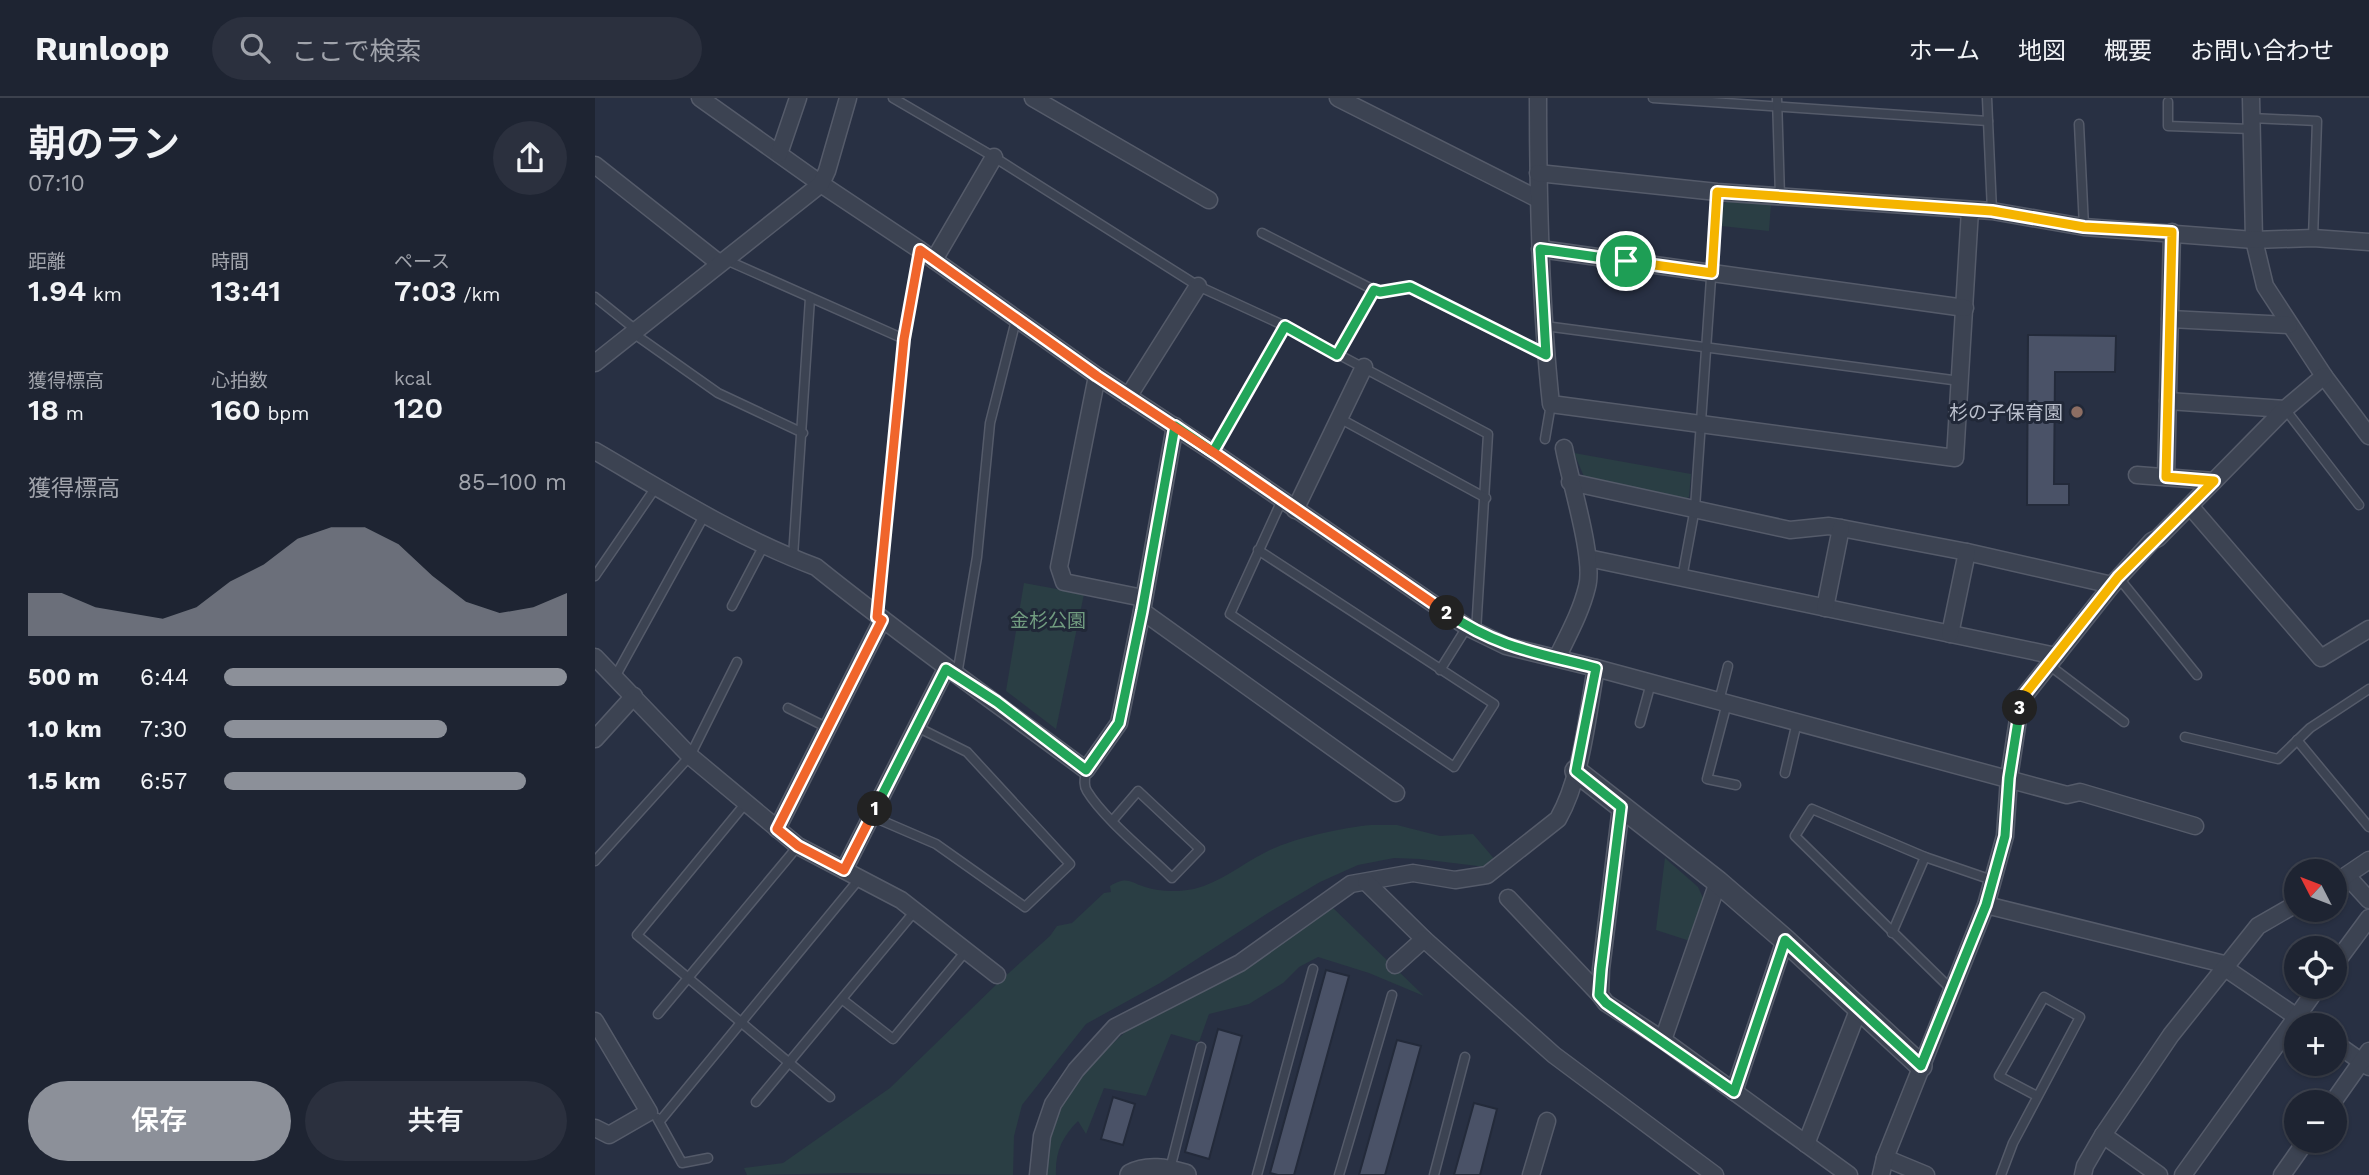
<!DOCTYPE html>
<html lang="ja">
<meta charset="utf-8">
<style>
:root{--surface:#1e2432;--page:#2b303e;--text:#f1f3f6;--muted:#a1a4ac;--line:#3c414d;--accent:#8c9099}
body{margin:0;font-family:"Work Sans","Noto Sans JP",sans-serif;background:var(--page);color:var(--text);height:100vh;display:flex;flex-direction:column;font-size:26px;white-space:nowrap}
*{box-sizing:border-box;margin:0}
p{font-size:23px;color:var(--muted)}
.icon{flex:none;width:38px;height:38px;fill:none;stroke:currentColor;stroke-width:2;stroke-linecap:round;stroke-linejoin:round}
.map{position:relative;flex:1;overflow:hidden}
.details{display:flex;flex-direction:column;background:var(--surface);width:595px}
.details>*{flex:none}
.needle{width:46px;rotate:312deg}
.fabs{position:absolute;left:1689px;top:761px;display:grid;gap:14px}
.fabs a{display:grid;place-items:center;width:63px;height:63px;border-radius:50%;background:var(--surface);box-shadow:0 2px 5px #0004,0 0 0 2px var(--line);font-size:35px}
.pin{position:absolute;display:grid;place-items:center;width:60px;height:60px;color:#fff;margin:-30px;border:4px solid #fff;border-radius:50%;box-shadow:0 2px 7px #0007}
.km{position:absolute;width:35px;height:35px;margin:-18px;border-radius:50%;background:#222;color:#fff;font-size:19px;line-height:35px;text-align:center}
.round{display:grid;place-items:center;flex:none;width:74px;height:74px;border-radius:37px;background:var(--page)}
.overview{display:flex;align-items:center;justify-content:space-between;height:119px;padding:0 28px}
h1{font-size:38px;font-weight:600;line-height:52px}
.stats{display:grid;grid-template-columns:repeat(3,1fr);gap:10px;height:119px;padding:7px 28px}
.stats div{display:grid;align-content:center}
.stats b{font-size:30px;font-weight:600}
.stats small{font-size:19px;font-weight:400}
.stats p{font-size:19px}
.chart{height:196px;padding:14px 28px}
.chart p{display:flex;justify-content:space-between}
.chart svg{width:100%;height:126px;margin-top:7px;fill:var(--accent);opacity:.7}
.action{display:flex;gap:14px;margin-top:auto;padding:14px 28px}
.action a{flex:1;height:80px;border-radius:42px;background:var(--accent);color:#fff;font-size:28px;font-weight:600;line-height:80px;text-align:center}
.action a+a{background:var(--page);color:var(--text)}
ul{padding:0 28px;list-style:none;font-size:23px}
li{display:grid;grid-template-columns:112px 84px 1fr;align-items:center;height:52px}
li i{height:18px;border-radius:9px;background:var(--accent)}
header{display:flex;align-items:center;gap:42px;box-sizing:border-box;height:98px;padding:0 35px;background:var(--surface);border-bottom:2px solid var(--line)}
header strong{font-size:33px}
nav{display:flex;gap:38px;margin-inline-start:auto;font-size:24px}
.search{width:490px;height:63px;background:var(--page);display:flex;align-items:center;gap:18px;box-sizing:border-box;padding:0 24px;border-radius:38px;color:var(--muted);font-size:26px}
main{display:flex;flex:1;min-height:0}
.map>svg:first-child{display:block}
.green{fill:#2a3e44}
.building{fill:#4a5267;stroke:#232a3a;stroke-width:2}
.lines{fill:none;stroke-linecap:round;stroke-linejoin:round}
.service-casing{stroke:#555b6a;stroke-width:11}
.minor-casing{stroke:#555b6a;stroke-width:19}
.tertiary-casing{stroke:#555b6a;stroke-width:24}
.service{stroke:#3c4352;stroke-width:8}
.minor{stroke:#3c4352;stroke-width:16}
.tertiary{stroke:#3c4352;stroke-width:21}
.split-1-casing{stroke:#fff;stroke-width:14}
.split-2-casing{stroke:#fff;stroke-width:14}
.split-3-casing{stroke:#fff;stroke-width:14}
.split-4-casing{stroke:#fff;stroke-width:14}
.split-1{stroke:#22a559;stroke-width:9}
.split-2{stroke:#f0652b;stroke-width:9}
.split-3{stroke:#22a559;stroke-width:9}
.split-4{stroke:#f5b400;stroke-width:9}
.education-dot{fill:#8d6e63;stroke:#212838;stroke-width:2.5}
.labels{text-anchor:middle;stroke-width:6;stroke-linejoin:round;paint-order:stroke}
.poi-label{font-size:19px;fill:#babfcc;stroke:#212838;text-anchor:end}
.park-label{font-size:19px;fill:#719c80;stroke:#212838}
</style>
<header>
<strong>Runloop</strong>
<div class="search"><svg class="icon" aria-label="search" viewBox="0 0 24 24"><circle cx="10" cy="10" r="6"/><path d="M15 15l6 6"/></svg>ここで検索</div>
<nav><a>ホーム</a><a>地図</a><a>概要</a><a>お問い合わせ</a></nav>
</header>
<main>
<section class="details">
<div class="overview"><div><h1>朝のラン</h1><p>07:10</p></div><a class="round"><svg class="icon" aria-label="share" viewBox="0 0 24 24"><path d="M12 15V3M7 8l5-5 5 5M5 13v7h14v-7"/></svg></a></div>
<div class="stats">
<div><p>距離</p><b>1.94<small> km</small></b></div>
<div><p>時間</p><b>13:41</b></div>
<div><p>ペース</p><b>7:03<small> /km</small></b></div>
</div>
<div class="stats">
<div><p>獲得標高</p><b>18<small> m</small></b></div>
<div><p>心拍数</p><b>160<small> bpm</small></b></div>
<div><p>kcal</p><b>120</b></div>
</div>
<div class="chart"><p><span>獲得標高</span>85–100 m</p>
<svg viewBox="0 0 160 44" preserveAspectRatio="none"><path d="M0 44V29L10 29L20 34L30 36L40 38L50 34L60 25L70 19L80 10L90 6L100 6L110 12L120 23L130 32L140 36L150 34L160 29V44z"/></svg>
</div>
<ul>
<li><b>500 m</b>6:44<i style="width:100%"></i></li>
<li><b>1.0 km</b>7:30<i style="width:65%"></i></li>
<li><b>1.5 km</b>6:57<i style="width:88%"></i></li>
</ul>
<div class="action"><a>保存</a><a>共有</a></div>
</section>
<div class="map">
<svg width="1774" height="1077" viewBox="0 0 1774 1077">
<rect width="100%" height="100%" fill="#283043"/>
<!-- green -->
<g class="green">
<path d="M1134 101 1176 105 1174 133 1126 128 1128 107Z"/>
<path d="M979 355 1096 376 1094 399 1086 403 990 381Z"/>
<path d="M429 485 489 496 461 631 411 593Z"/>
<path d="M776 727H802L845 738 878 736 901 763 891 769 825 761 799 760 763 767 725 784 673 815 565 885 491 926 427 1007 419 1038 418 1077 254 1075 152 1077 149 1070 188 1065 295 990 405 883 455 838 462 828 477 825 509 795 516 794 515 788C532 778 534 784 550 789 564 794 584 794 599 791 626 784 647 766 671 754 698 740 746 730 776 727Z"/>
<path d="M1070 760 1103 789 1109 802 1095 843 1061 832Z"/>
<path d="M737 809 829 898 774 875 723 859 704 869 688 885 654 906 614 916 604 944 576 936 551 998 509 990 491 1036 483 1023C467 1039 460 1054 461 1077H450V1059L457 1021 486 974 537 928 649 873Z"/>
</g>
<!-- building -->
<g class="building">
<path d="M1433 237 1521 238 1520 274H1460L1459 386H1474V407H1432Z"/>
<path d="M731 872 754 878 699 1077H683L675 1075Z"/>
<path d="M623 931 647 938 614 1061 590 1054Z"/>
<path d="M802 942 826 948 790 1077H764Z"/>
<path d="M518 999 540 1006 528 1047 506 1041Z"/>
<path d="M879 1005 902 1011 885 1077H859Z"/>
</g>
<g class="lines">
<defs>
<g id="service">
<path d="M298 0 399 59 603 188 690 228 893 336 881 534"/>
<path d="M1058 0 1393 23"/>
<path d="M1182 0 1185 99"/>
<path d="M1392 0 1397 113"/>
<path d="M1573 4V28L1656 31"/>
<path d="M1656 20 1722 23 1718 140"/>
<path d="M1484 26 1489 129"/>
<path d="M667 135 779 192 785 194 815 189 951 257"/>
<path d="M129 161 309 241"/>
<path d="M0 199 41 232"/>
<path d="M950 228 1365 283"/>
<path d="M38 235 123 295 208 335"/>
<path d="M742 257 779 192"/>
<path d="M1690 311 1764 407"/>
<path d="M744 320 891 400"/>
<path d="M950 341 956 306"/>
<path d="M618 354 690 228"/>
<path d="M663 452 899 606 859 669 635 516 687 402"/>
<path d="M198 459 215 200"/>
<path d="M0 478 61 389"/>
<path d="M1523 479 1602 577"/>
<path d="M1087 480 1100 410 1122 94"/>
<path d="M137 508 169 447"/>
<path d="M282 517 309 241 325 152"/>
<path d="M1454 567 1529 624"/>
<path d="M845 572 872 529"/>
<path d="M362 577 382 459 395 325 421 222"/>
<path d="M20 579 109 418"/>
<path d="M1124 603 1133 568"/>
<path d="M1132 605 1112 681 1141 687"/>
<path d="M193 610 233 630"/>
<path d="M1045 625 1056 585"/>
<path d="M1590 639 1683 661 1715 630 1774 591"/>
<path d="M1702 642 1774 729"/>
<path d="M491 672C490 680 488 687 492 693 509 721 553 756 577 780L605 751 543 693 518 722"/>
<path d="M1190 675 1202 624"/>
<path d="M150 706 42 837 235 999"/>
<path d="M276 718 341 746 430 809 475 766 372 654 322 629"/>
<path d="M0 763 95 658 142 564"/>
<path d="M1297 835 1330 759"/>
<path d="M1356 891 1200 738 1217 711 1330 759 1397 782"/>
<path d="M248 902 298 941 371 853"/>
<path d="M63 916 203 748"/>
<path d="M161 1004 320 813"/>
<path d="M62 1020 87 1065 113 1060"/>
<path d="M65 1023 265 780"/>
<path d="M575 1071 606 949"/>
<path d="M662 1077 718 871"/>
<path d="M744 1077 797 897"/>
<path d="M839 1077 870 959"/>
<path d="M1406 1077 1418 1045 1485 919 1449 899 1404 978 1442 998"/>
</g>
<g id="minor">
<path d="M105 0 226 86 325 152 502 278 618 354 872 529 911 548 1001 570C992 618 987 679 963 721L892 777 860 782 818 775 756 786 645 865 520 929 481 972 458 1006 447 1038 443 1077"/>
<path d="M438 0 614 102"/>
<path d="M743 0 943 101"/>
<path d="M943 0C943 102 945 205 956 306L1360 360 1375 112"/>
<path d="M1656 0 1659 142 1670 188 1729 278 1774 338"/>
<path d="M184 56 203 0"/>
<path d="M0 67 124 165"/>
<path d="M943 75 1122 94 1397 113 1489 129 1659 142 1718 140 1774 144"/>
<path d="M945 151 1370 210"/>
<path d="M339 162 399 59"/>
<path d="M1575 221 1694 227"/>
<path d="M0 265 226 86 232 73 253 0"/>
<path d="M502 278 464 469 469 484 548 500"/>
<path d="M533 299 603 188"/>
<path d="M1573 303 1690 311"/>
<path d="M0 353C72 395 143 440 221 469 309 540 401 605 491 672L524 625 547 513 580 328"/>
<path d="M1542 377 1619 383"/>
<path d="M1571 379 1577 134"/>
<path d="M975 384 1195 432 1234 428 1246 430 1372 454 1517 487"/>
<path d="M1595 408 1726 560 1774 531"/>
<path d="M700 412 769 269"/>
<path d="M993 460 1461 558"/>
<path d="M1230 510 1246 430"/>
<path d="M547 513 801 695"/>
<path d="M1355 536 1372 454"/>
<path d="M0 559 95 658 203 748 306 802 402 877"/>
<path d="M962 560C973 537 986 514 992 489 1000 461 975 383 969 350"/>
<path d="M1001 570 1472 697 1485 694 1600 728"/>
<path d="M0 641 39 598"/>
<path d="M1026 709 1006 871 1005 897 1011 905 1068 942 1254 1077"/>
<path d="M182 731 287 522"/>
<path d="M249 772 351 571"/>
<path d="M1752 778 1774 802"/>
<path d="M771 784 829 841 959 957 1120 1077"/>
<path d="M1740 785 1774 762"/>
<path d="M913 800 1005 897"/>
<path d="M1391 807 1633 867"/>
<path d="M1740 866 1774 820"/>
<path d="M800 867 829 841"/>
<path d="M1630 870 1715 928"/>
<path d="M0 923 54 1014 14 1037 0 1030"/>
<path d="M1068 942 1123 784"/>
<path d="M1740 945 1774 969"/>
<path d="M1139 994 1190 842"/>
<path d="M1738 1004 1774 953"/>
<path d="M1508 1037 1564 1077"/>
<path d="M1211 1046 1264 910"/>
<path d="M1290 1060 1331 1077"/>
<path d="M936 1077 952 1023"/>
<path d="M1286 1077 1290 1060 1391 807 1410 738 1414 680 1426 602 1517 487 1557 443 1563 440 1690 311 1729 278"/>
<path d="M1488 1077 1490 1068 1508 1037 1576 937 1663 828 1701 806"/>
<path d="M1588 1077 1723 889"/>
<path d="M1687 1077 1711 1043"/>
</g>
<g id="tertiary">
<path d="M981 673 1123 784 1190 842 1326 968"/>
<path d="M536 1077C552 1068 572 1072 590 1077"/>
</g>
</defs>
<!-- service casing -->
<use href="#service" class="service-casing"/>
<!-- minor casing -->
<use href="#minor" class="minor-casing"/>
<!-- tertiary casing -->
<use href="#tertiary" class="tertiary-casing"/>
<!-- service -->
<use href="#service" class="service"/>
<!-- minor -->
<use href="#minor" class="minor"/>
<!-- tertiary -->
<use href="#tertiary" class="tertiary"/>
</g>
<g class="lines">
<defs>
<path id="split-1" d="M280 711 351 571 402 604 491 672 524 625 547 513 580 328 618 354 690 228 742 257 779 192 785 194 815 189 951 257 945 151 1031 163"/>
<path id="split-2" d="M280 711 249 772 203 748 182 731 287 522 282 519 309 241 325 152 502 278 618 354 852 515"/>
<path id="split-3" d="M852 515C903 550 943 555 1001 570L981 673 1026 709 1006 871 1004 897 1011 905 1139 994 1190 842 1326 968 1391 807 1410 738 1414 680 1425 610"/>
<path id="split-4" d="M1031 163 1117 175 1122 94 1397 113 1489 129 1577 134 1571 379 1619 383 1523 479 1426 601 1425 610"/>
</defs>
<!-- split-1 casing -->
<use href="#split-1" class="split-1-casing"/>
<!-- split-2 casing -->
<use href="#split-2" class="split-2-casing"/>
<!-- split-3 casing -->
<use href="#split-3" class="split-3-casing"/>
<!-- split-4 casing -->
<use href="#split-4" class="split-4-casing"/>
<!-- split-1 -->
<use href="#split-1" class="split-1"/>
<!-- split-2 -->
<use href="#split-2" class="split-2"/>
<!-- split-3 -->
<use href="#split-3" class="split-3"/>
<!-- split-4 -->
<use href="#split-4" class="split-4"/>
</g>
<!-- markers -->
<circle class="education-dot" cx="1482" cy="314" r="7"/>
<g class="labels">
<!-- poi labels -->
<g class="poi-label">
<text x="1468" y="321">杉の子保育園</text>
</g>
<!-- park labels -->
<g class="park-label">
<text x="453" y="529">金杉公園</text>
</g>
</g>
</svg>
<div class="fabs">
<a><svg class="needle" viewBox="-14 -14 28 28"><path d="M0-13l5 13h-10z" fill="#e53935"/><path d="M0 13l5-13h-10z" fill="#a1a4ac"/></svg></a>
<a><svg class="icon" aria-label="locate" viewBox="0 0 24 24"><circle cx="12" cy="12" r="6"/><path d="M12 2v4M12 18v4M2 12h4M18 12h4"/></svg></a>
<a>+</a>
<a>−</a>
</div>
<div class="pin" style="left:1031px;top:163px;background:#1e9e55"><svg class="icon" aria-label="arrive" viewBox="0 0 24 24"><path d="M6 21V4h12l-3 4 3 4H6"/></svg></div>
<b class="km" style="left:280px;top:711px">1</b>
<b class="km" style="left:852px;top:515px">2</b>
<b class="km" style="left:1425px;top:610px">3</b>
</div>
</main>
